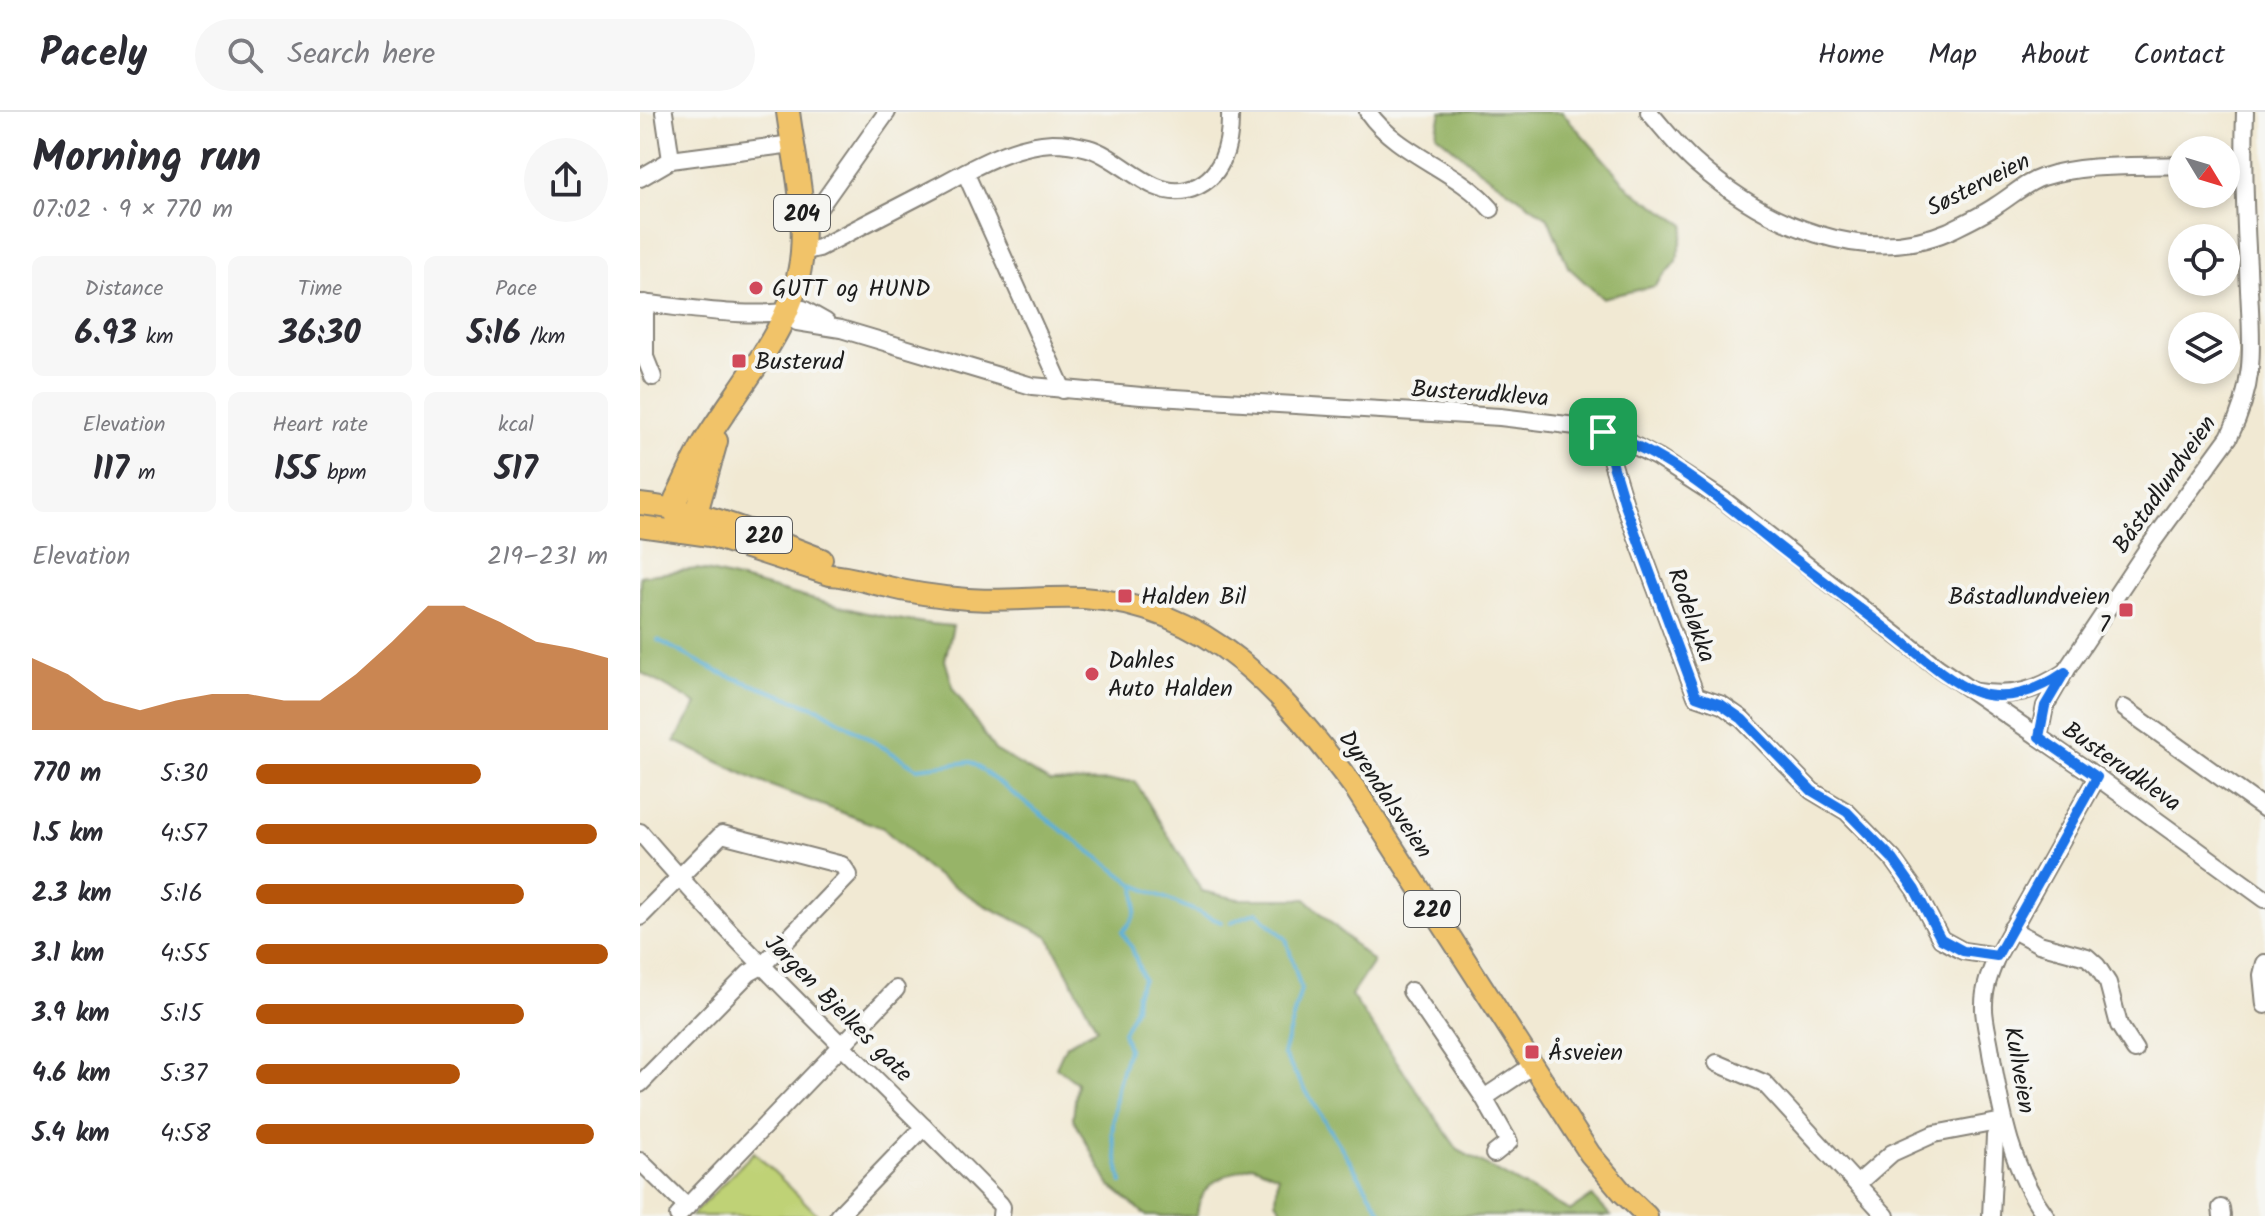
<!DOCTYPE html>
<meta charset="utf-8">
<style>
:root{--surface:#fff;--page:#f7f7f7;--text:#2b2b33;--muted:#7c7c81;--line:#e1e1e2;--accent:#b45309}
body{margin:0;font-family:Kalam,sans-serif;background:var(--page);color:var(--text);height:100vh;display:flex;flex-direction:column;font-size:30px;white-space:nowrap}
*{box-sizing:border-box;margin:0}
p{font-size:26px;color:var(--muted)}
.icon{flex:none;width:44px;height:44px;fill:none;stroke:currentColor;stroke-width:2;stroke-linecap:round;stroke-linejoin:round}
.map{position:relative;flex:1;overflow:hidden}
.side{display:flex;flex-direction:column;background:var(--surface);width:640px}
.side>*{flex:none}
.needle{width:52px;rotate:128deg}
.tools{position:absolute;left:1528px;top:24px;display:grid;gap:16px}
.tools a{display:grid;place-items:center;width:72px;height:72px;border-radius:50%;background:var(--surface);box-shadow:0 4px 12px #0003;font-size:40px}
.pin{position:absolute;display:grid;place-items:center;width:68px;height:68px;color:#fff;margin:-34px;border-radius:16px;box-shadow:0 4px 12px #0006}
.round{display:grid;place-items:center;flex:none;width:84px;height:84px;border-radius:42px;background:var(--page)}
.summary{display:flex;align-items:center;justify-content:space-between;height:136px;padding:0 32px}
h1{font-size:44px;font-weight:700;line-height:60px}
.figures{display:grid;grid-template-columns:repeat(3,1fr);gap:12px;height:136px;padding:8px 32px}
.figures div{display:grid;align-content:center;border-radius:12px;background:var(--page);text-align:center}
.figures b{font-size:34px;font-weight:700}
.figures small{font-size:22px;font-weight:400}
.figures p{font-size:22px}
.chart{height:224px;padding:16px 32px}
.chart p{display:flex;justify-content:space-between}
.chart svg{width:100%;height:144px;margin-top:8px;fill:var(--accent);opacity:.7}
ul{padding:0 32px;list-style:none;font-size:26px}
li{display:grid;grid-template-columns:128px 96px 1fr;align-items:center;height:60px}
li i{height:20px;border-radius:10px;background:var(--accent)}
header{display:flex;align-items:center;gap:48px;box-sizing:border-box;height:112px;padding:0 40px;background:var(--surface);border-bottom:2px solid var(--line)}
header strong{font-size:38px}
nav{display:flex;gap:44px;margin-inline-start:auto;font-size:28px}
.search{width:560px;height:72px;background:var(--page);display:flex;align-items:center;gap:20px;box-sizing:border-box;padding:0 28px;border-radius:44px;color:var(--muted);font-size:30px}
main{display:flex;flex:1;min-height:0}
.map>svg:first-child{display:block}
.green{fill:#bfd276;stroke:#6e7749;stroke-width:2}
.forest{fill:#97b467;stroke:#5a6842;stroke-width:2}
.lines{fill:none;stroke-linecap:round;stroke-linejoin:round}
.stream{stroke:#59aed5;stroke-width:4}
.minor-casing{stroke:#868278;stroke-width:20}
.major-casing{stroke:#868278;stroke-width:24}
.highway-casing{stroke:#868278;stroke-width:26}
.minor{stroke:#fff;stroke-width:16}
.major{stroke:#f1c369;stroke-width:20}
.highway{stroke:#f1c369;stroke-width:22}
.route-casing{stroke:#fff;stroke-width:16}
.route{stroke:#1a73e8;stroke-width:10}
.poi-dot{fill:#d1495b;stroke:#f6f6f2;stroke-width:3}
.labels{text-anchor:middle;stroke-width:8;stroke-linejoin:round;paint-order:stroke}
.shield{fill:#f6f6f2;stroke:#5d5d5c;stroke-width:2}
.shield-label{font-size:22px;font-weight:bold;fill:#1c1c1c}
.street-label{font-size:24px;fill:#1c1c1c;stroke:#f6f6f2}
.poi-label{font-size:24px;fill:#1c1c1c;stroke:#f6f6f2;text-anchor:start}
</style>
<header>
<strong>Pacely</strong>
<div class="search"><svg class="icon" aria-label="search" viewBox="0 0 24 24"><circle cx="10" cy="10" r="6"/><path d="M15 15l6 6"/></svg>Search here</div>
<nav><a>Home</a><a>Map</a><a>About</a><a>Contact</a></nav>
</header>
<main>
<section class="side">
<div class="summary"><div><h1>Morning run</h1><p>07:02 · 9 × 770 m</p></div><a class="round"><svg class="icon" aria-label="share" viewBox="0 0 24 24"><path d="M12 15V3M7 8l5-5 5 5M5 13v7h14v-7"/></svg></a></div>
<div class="figures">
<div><p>Distance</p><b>6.93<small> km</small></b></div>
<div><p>Time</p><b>36:30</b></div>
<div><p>Pace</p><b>5:16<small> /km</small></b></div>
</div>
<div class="figures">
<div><p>Elevation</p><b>117<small> m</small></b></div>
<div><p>Heart rate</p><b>155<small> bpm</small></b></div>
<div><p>kcal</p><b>517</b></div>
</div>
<div class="chart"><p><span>Elevation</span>219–231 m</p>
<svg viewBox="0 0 160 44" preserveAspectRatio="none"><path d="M0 44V22L10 27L20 35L30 38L40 35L50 33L60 33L70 35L80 35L90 27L100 17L110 6L120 6L130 11L140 17L150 19L160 22V44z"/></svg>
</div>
<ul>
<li><b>770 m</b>5:30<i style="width:64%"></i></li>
<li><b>1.5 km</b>4:57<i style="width:97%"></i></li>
<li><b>2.3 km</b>5:16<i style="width:76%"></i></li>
<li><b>3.1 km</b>4:55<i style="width:100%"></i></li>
<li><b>3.9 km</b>5:15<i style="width:76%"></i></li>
<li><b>4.6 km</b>5:37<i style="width:58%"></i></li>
<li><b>5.4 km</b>4:58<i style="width:96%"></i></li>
</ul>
</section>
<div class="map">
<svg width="1625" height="1104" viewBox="0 0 1625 1104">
<rect width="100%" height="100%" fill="#f6f6f2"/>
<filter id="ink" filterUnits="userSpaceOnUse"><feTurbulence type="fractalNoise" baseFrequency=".0125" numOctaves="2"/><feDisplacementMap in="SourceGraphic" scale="16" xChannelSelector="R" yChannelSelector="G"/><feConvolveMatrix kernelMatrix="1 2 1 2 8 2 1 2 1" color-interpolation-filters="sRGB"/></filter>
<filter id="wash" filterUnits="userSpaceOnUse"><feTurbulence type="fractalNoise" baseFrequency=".006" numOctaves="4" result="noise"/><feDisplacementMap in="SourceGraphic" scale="32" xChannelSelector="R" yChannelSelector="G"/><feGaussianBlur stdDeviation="1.8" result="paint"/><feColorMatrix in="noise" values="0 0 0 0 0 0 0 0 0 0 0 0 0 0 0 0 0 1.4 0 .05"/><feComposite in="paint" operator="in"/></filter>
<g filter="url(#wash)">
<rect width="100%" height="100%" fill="#f1e9d3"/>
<!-- green -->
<path class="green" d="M114 1040 178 1103V1104H51Z"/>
<!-- forest -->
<g class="forest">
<path d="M801 0H922L990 77 1045 113 1037 148 1015 174 962 186 928 155 908 106 839 58 796 22Z"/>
<path d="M57 457C143 476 225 508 313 514L305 548 314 578 355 638 410 670 495 669 562 779 598 787H666L733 850 711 883 818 1038 930 1099 952 1084 971 1104H646L636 1089 638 1064 613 1053C584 1064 559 1069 557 1104H507L470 1074 433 1006 437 971 416 955 426 933 457 916 408 824 344 793 287 757 243 716 118 669 35 629 57 592 0 560V464Z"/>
</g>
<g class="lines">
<!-- stream -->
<g class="stream">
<path d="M18 528 78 560 182 598 277 656 331 650 495 773 581 810"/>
<path d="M591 810 617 800 646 827 661 877 643 942 744 1104"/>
<path d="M482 1071 472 1022 477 976 488 937 483 920 495 896 496 882 503 867 492 836 482 820C499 803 497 796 495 773"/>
</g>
</g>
</g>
<g filter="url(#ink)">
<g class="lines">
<defs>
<g id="minor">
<path d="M24 0 31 48"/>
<path d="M728 0C758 43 817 57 851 97"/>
<path d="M1009 0C1025 18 1040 38 1058 53 1124 111 1223 156 1309 119 1325 111 1343 103 1357 93 1373 83 1385 71 1403 65 1446 51 1497 55 1542 53"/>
<path d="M1586 51H1603"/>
<path d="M325 60 423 278"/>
<path d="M0 66 31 48 152 32"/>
<path d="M162 107 174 103 247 0"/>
<path d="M162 140 179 136C217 116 255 97 293 77 329 58 370 33 412 31 423 31 437 33 448 36 481 45 511 87 547 78 583 69 591 32 590 0"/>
<path d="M0 191C52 196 111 208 163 197L186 210"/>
<path d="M5 191V245L13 265"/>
<path d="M147 200 157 210 201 217 392 274 501 284 860 305 936 314 980 326 1018 346 1086 390 1297 555 1457 665 1625 787"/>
<path d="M963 320 985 393 1056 584 1082 593 1102 607 1172 679 1207 700 1253 747 1275 778 1301 827 1323 839 1357 844"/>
<path d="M1336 580C1372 585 1395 580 1425 560L1508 436 1589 325C1620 265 1610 220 1608 155 1605 104 1603 52 1605 0"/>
<path d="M1484 596 1625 697"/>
<path d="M1399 625 1405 594 1422 565"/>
<path d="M0 720C112 852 240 968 360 1092L362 1095 361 1104"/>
<path d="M0 805 82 722 202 753 209 763 122 854 109 861 0 972"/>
<path d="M1371 817 1399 832 1447 845 1457 854 1468 871 1479 913 1495 938"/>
<path d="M1625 851 1622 863 1625 893"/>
<path d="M771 879 844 986 892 954"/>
<path d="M1077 951 1124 971 1246 1104"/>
<path d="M844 986 869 1030 854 1042"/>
<path d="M0 1049 47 1095"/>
<path d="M1217 1072 1252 1041 1294 1022 1363 1009"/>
<path d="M1581 1096 1582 1104"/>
<path d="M38 1104 256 877"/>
<path d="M198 1104 284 1015"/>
<path d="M1351 1104 1355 1024 1363 1009"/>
<path d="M1406 1104C1370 1056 1361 998 1351 941 1349 925 1343 907 1344 892 1344 875 1351 859 1357 844L1457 665"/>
</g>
<g id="major">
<path d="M0 392C71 399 116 422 182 447"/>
<path d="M0 414 70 424 190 463C210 464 225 470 244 474 271 481 299 485 328 487 366 490 405 484 443 486 572 494 644 583 716 678L950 1042 982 1080 1007 1104"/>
</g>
<g id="highway">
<path d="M42 419 34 395 36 387C45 370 53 350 63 333 100 271 156 215 162 140 166 93 154 46 148 0"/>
<path d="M42 419 56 401 76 329"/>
</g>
</defs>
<!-- minor casing -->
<use href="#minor" class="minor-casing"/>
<!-- major casing -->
<use href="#major" class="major-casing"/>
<!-- highway casing -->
<use href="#highway" class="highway-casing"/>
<!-- minor -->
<use href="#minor" class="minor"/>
<!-- major -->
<use href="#major" class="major"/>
<!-- highway -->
<use href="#highway" class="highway"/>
</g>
</g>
<g class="lines" filter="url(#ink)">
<defs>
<path id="route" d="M963 320C1030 343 1083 390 1137 433 1174 462 1212 490 1249 519 1270 535 1309 570 1333 579 1365 592 1399 578 1425 560L1405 594 1399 625 1457 665 1357 844 1323 839 1301 827 1275 778 1253 747 1207 700 1172 679 1102 607 1082 593 1056 584 985 393Z"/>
</defs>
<!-- route casing -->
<use href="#route" class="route-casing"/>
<!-- route -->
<use href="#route" class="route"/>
</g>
<!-- markers -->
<g class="poi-dot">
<circle cx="116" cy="176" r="8"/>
<rect x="91" y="241" width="16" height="16" rx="4"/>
<rect x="477" y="476" width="16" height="16" rx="4"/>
<rect x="1478" y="490" width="16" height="16" rx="4"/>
<circle cx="452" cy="562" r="8"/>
<rect x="884" y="932" width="16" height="16" rx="4"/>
</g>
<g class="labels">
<!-- shield labels -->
<g class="shield">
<rect x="134" y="83" width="56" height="36" rx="6"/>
<rect x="96" y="405" width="56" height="36" rx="6"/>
<rect x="764" y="779" width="56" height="36" rx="6"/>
</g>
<g class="shield-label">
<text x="162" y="109">204</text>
<text x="124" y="431">220</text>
<text x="792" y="805">220</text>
</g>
<!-- street labels -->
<g class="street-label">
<text transform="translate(1338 72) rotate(-27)" y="8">Søsterveien</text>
<text transform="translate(840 281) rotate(4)" y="8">Busterudkleva</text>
<text transform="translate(1524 372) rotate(-55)" y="8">Båstadlundveien</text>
<text transform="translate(1052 503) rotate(70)" y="8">Rodeløkka</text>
<text transform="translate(1482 654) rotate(35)" y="8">Busterudkleva</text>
<text transform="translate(746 682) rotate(56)" y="8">Dyrendalsveien</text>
<text transform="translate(199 896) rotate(45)" y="8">Jørgen Bjelkes gate</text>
<text transform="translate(1380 958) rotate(80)" y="8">Kullveien</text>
</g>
<!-- poi labels -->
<g class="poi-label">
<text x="132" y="184">GUTT og HUND</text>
<text x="115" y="257">Busterud</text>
<text x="501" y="492">Halden Bil</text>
<text x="1470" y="492" text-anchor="end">Båstadlundveien<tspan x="1470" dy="28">7</tspan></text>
<text x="468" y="556">Dahles<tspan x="468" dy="28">Auto Halden</tspan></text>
<text x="908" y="948">Åsveien</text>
</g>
</g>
</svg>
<div class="tools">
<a><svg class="needle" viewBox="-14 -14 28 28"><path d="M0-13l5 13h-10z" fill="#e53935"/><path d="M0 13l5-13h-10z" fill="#7c7c81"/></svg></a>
<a><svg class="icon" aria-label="locate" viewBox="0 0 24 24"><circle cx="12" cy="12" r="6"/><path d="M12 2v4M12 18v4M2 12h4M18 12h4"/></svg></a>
<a><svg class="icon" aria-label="layers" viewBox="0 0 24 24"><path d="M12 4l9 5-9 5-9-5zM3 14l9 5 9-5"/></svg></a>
</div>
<div class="pin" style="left:963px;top:320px;background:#1e9e55"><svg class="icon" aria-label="arrive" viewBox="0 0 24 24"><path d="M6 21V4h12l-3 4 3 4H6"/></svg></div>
</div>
</main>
